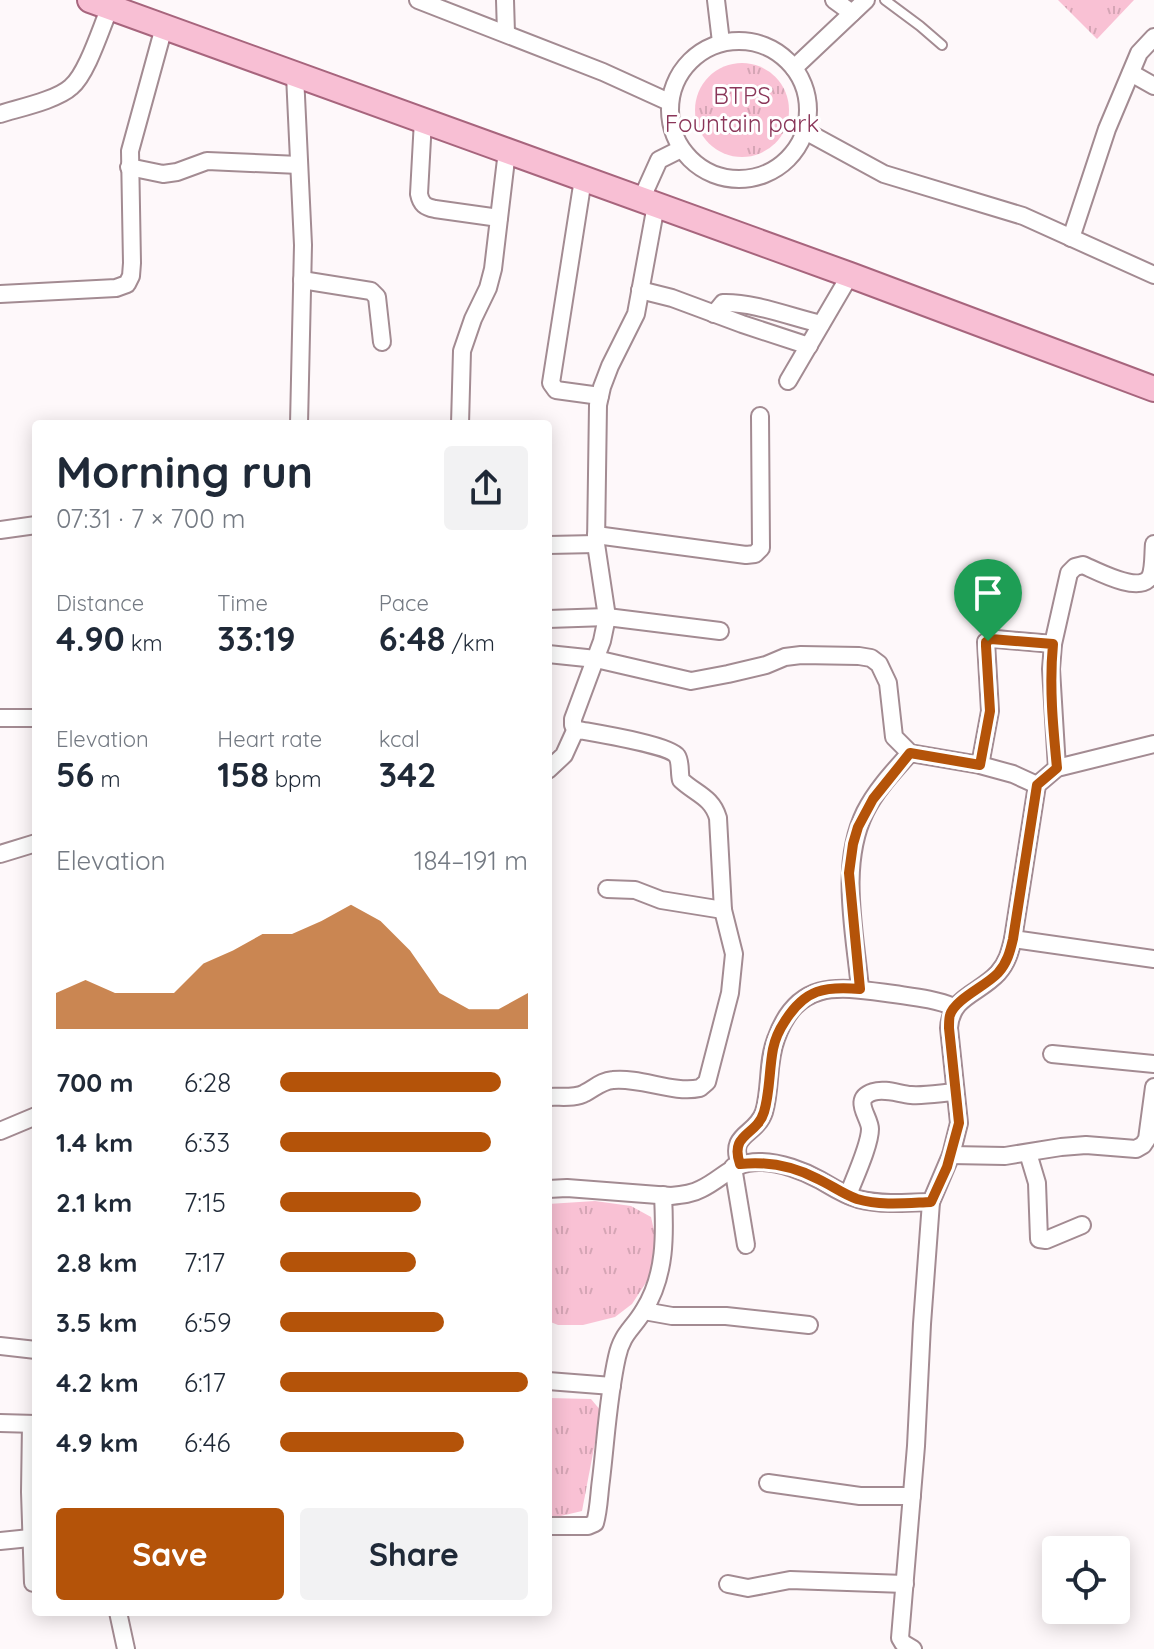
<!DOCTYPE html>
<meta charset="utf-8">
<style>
:root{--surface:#fff;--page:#f2f2f3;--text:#1f2937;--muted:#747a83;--accent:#b45309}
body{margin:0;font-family:Quicksand,sans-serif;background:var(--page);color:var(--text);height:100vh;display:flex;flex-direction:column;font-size:30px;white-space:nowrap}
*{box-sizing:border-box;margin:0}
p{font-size:26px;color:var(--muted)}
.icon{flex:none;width:44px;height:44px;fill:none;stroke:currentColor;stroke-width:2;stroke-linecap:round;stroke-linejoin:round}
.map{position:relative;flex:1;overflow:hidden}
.drawer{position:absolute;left:32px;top:420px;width:520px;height:1196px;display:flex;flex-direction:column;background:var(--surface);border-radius:8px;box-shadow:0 4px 20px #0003}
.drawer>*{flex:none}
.tools{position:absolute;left:1042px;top:1536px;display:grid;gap:16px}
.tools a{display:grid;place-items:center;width:88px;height:88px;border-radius:8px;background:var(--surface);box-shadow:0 4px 20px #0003;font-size:40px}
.pin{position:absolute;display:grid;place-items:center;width:68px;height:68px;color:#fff;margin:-82px -34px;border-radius:50% 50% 50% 0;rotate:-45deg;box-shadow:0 0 8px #0007}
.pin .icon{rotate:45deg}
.round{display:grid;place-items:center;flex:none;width:84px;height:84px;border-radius:8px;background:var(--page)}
.headline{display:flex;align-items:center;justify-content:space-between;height:136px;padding:0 24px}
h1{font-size:44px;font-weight:800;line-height:60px}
.stats{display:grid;grid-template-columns:repeat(3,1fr);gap:12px;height:136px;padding:8px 24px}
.stats div{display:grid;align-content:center}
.stats b{font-size:34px;font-weight:800}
.stats small{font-size:22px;font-weight:400}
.stats p{font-size:22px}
.chart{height:224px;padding:16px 24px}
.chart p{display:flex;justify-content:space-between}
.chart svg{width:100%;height:144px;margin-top:8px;fill:var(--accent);opacity:.7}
.cta{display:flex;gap:16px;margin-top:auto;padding:16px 24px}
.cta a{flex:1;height:92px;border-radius:8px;background:var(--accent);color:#fff;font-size:32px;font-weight:800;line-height:92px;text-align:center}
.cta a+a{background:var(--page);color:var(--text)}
ul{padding:0 24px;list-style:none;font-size:26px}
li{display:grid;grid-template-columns:128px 96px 1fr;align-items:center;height:60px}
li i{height:20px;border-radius:10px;background:var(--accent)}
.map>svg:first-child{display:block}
.grass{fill:url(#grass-tufts)}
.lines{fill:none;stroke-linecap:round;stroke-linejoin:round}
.lane-casing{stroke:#a38b92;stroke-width:12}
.street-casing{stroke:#a38b92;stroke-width:20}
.primary-casing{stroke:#a7657d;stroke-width:28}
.lane{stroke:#fff;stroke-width:8}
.street{stroke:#fff;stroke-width:16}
.primary{stroke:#f8bfd4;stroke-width:24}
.route-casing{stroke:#fff;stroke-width:16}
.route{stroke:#b45309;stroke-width:10}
.labels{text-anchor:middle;stroke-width:6;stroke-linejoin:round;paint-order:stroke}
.park-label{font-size:24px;fill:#8a3659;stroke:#fff}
</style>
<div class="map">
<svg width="1154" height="1649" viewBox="0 0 1154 1649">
<defs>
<pattern id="grass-tufts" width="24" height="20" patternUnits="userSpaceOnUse" patternTransform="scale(2)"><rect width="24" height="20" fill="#f9c1d4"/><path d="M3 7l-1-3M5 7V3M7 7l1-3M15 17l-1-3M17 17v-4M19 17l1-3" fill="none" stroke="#d5a5b5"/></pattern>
</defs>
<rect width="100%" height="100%" fill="#fef8fa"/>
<!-- grass -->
<g class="grass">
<path d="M1058 0H1134L1097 39Z"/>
<circle cx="742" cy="110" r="47"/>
<path d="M595 1201 631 1206 651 1217 656 1239 651 1275 632 1304 615 1317 583 1325H558L548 1321V1204Z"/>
<path d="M548 1398 591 1399 601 1411 582 1511 548 1519Z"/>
</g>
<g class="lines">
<defs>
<path id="lane" d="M885 0 920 26 942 45"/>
<g id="street">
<path d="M418 0 603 72 669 102"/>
<path d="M505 0 506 33"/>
<path d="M716 0 721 42"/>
<path d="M834 0 852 13"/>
<circle cx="739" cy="110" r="69"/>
<path d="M794 68 866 0"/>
<path d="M1131 73 1154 86"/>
<path d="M295 75 303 245 299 424"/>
<path d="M0 114C19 108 57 100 71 87 87 74 101 28 110 7"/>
<path d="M423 120 419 194C421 204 425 207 435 209L499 218"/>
<path d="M805 131 884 174 1023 216 1154 275"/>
<path d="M129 167 163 174 177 172 207 161 299 165"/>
<path d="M583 179 551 383 556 390 600 396"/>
<path d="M641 200 659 160 681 149"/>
<path d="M1071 238 1107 129 1139 53 1154 37"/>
<path d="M302 280 371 291 377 297 382 342"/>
<path d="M640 290 672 298 742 324 809 346"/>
<path d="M0 294 116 288 127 284 131 276 132 263 130 151 164 27"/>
<path d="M714 314 723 303C753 302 791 317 821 324"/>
<path d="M788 381 850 275"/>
<path d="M460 424 462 351 473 319 488 288 493 269 507 151"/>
<path d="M0 530 36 525"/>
<path d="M596 535 746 555 755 554 761 548 760 416"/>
<path d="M548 545 596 544"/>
<path d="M548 619 607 617 720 631"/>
<path d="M548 654 596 659 691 681 728 674 766 665 785 657 801 655 859 656 871 658 879 664 888 683 894 737 910 753 980 765 1013 774 1037 785"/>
<path d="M0 718H36"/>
<path d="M576 731 573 725V719L602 641 607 617 596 544 598 405 602 387 610 366 636 314 656 205"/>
<path d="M980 765 990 711 986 642 991 639H996L1053 644"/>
<path d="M1057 768 1051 669 1053 644 1069 573 1075 567 1083 565C1097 571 1139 594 1150 577 1154 569 1153 554 1154 544"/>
<path d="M548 770 564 755 574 733 579 730C595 733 670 745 677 756 681 762 679 773 681 780 696 794 712 797 718 818L723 910 734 954 730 993 707 1082 700 1088C673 1094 641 1077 613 1080 601 1081 595 1088 585 1093 575 1099 559 1096 548 1097"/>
<path d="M0 854 36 843"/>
<path d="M607 889 635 890 661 900 723 910"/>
<path d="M1013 939 1154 959"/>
<path d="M860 989C855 933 839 865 865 812 876 790 893 772 910 753"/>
<path d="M1052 1054 1154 1064"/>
<path d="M0 1131 36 1116"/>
<path d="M1028 1153 1037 1183 1039 1239 1046 1240 1082 1225"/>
<path d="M951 1155 1005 1156 1061 1147 1086 1145 1136 1149 1143 1145 1147 1139 1154 1087"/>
<path d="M740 1164C728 1133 756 1136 764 1112 771 1089 767 1062 776 1039 798 977 841 987 894 994 914 997 935 999 954 1007"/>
<path d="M733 1167 746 1245"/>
<path d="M548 1189 567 1188 671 1196C682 1195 692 1194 701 1189 724 1178 733 1161 761 1162 780 1162 804 1171 820 1180 832 1187 844 1195 858 1199 882 1205 907 1203 931 1202"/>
<path d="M848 1195C854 1179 870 1145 870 1129 870 1117 851 1099 873 1092 885 1088 899 1094 911 1095 925 1096 941 1093 955 1092"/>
<path d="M644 1311 672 1316H726L809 1325"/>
<path d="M0 1346 36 1350"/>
<path d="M548 1381 612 1386"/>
<path d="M0 1423 36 1424"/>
<path d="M31 1424 30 1492 33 1583"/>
<path d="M768 1483 860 1496H912"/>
<path d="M548 1526H588L595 1523C599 1509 599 1494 601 1480 606 1439 608 1397 617 1357 622 1333 633 1329 644 1310 666 1275 665 1234 663 1195"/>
<path d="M0 1541 30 1538"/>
<path d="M728 1584 748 1588 790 1580 905 1584"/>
<path d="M118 1612 126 1649"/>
<path d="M913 1649 903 1643 900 1638 916 1446 922 1324 931 1202 951 1155 959 1123 949 1028C951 996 979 994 998 973 1007 963 1010 952 1013 939L1037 785 1057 768 1154 744"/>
</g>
<path id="primary" d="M90 0 850 275 1154 389"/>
</defs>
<!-- lane casing -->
<use href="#lane" class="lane-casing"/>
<!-- street casing -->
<use href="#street" class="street-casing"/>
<!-- primary casing -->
<use href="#primary" class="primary-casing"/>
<!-- lane -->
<use href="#lane" class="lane"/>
<!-- street -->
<use href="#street" class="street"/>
<!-- primary -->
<use href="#primary" class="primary"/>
</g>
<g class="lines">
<defs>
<path id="route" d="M991 639 1053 644C1049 686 1053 727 1057 768L1037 785 1013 939C1010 952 1007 963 998 973 986 986 955 999 950 1015 949 1016 949 1026 949 1028L959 1123 947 1167 931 1202C907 1203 881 1206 857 1199 843 1194 831 1185 818 1179 793 1166 767 1161 740 1164 729 1133 757 1136 764 1112 770 1092 769 1070 773 1049 775 1039 779 1030 785 1021 805 989 825 986 860 989L849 873 853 844 858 827 873 799 910 753 980 765 990 711 986 646V642Z"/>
</defs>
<!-- route casing -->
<use href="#route" class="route-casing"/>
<!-- route -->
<use href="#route" class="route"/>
</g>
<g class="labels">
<!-- park labels -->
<g class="park-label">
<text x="742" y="104">BTPS<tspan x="742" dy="28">Fountain park</tspan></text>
</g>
</g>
</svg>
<div class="tools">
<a><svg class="icon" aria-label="locate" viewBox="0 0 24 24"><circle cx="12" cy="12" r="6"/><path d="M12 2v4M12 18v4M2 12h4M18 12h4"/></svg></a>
</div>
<div class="pin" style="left:988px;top:641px;background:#1e9e55"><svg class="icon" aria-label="arrive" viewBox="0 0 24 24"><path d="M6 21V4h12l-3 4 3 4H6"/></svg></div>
<section class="drawer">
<div class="headline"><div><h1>Morning run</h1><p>07:31 · 7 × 700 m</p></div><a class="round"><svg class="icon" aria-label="share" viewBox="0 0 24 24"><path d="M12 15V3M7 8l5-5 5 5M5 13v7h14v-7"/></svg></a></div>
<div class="stats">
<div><p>Distance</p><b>4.90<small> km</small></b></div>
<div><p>Time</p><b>33:19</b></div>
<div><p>Pace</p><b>6:48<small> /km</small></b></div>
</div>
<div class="stats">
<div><p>Elevation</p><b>56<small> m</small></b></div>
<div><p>Heart rate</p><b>158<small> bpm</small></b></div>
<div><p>kcal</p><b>342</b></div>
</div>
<div class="chart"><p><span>Elevation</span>184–191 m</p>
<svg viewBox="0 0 160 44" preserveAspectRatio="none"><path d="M0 44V33L10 29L20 33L30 33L40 33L50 24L60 20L70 15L80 15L90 11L100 6L110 11L120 20L130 33L140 38L150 38L160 33V44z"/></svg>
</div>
<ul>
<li><b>700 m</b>6:28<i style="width:89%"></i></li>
<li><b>1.4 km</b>6:33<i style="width:85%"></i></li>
<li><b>2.1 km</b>7:15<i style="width:57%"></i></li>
<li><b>2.8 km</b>7:17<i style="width:55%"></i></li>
<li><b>3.5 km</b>6:59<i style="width:66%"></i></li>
<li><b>4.2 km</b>6:17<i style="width:100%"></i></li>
<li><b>4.9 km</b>6:46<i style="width:74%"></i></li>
</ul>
<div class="cta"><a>Save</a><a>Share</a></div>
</section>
</div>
